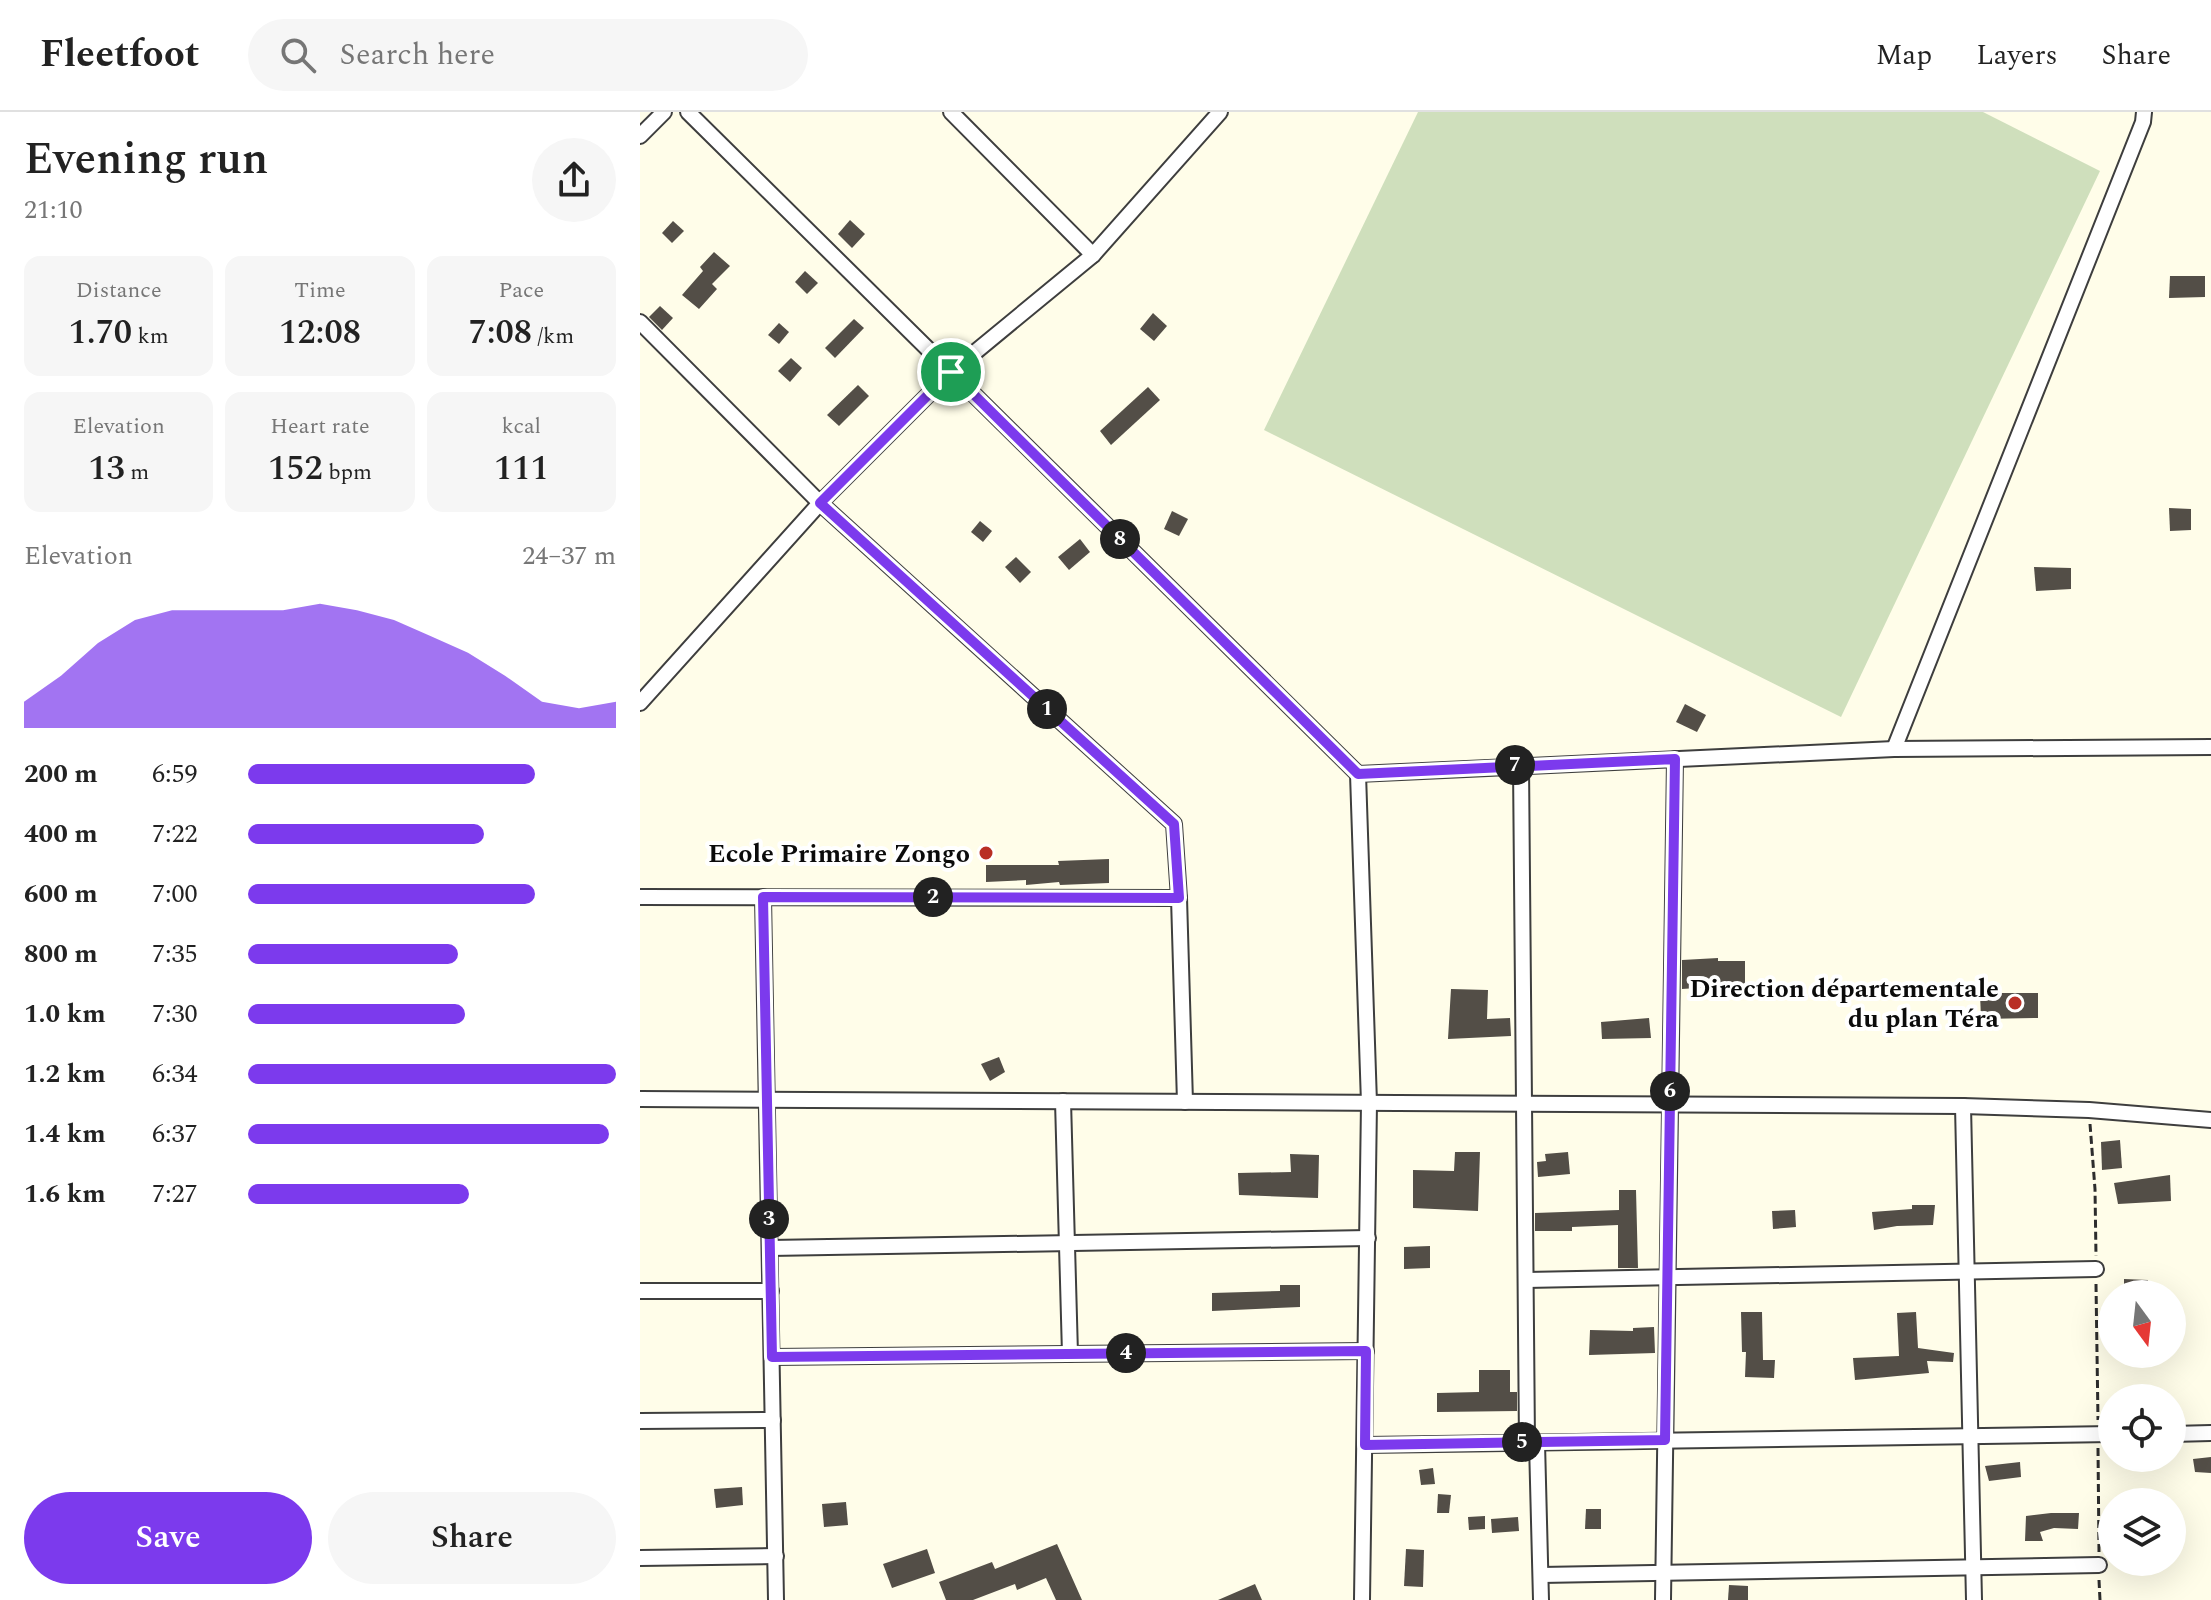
<!DOCTYPE html>
<meta charset="utf-8">
<style>
:root{--surface:#fff;--page:#f6f6f6;--text:#222;--muted:#767676;--line:#e0e0e0;--accent:#7c3aed}
body{margin:0;font-family:Spectral,serif;background:var(--page);color:var(--text);height:100vh;display:flex;flex-direction:column;font-size:30px;white-space:nowrap}
*{box-sizing:border-box;margin:0}
p{font-size:26px;color:var(--muted)}
.icon{flex:none;width:44px;height:44px;fill:none;stroke:currentColor;stroke-width:2;stroke-linecap:round;stroke-linejoin:round}
.map{position:relative;flex:1;overflow:hidden}
.details{display:flex;flex-direction:column;background:var(--surface);width:640px}
.details>*{flex:none}
.needle{width:52px;rotate:165deg}
.tools{position:absolute;left:1458px;top:1168px;display:grid;gap:16px}
.tools a{display:grid;place-items:center;width:88px;height:88px;border-radius:50%;background:var(--surface);box-shadow:0 8px 32px #0002;font-size:40px}
.pin{position:absolute;display:grid;place-items:center;width:68px;height:68px;color:#fff;margin:-34px;border:4px solid #fff;border-radius:50%;box-shadow:0 2px 8px #0007}
.km{position:absolute;width:40px;height:40px;margin:-20px;border-radius:50%;background:#222;color:#fff;font-size:22px;line-height:40px;text-align:center}
.round{display:grid;place-items:center;flex:none;width:84px;height:84px;border-radius:42px;background:var(--page)}
.head{display:flex;align-items:center;justify-content:space-between;height:136px;padding:0 24px}
h1{font-size:44px;font-weight:600;line-height:60px}
.figures{display:grid;grid-template-columns:repeat(3,1fr);gap:12px;height:136px;padding:8px 24px}
.figures div{display:grid;align-content:center;border-radius:16px;background:var(--page);text-align:center}
.figures b{font-size:34px;font-weight:600}
.figures small{font-size:22px;font-weight:400}
.figures p{font-size:22px}
.chart{height:224px;padding:16px 24px}
.chart p{display:flex;justify-content:space-between}
.chart svg{width:100%;height:144px;margin-top:8px;fill:var(--accent);opacity:.7}
.button{display:flex;gap:16px;margin-top:auto;padding:16px 24px}
.button a{flex:1;height:92px;border-radius:48px;background:var(--accent);color:#fff;font-size:32px;font-weight:600;line-height:92px;text-align:center}
.button a+a{background:var(--page);color:var(--text)}
ul{padding:0 24px;list-style:none;font-size:26px}
li{display:grid;grid-template-columns:128px 96px 1fr;align-items:center;height:60px}
li i{height:20px;border-radius:10px;background:var(--accent)}
header{display:flex;align-items:center;gap:48px;box-sizing:border-box;height:112px;padding:0 40px;background:var(--surface);border-bottom:2px solid var(--line)}
header strong{font-size:38px}
nav{display:flex;gap:44px;margin-inline-start:auto;font-size:28px}
.search{width:560px;height:72px;background:var(--page);display:flex;align-items:center;gap:20px;box-sizing:border-box;padding:0 28px;border-radius:44px;color:var(--muted);font-size:30px}
main{display:flex;flex:1;min-height:0}
.map>svg:first-child{display:block}
.cemetery{fill:#cfdfbc}
.building{fill:#534e47}
.lines{fill:none;stroke-linecap:round;stroke-linejoin:round}
.minor-casing{stroke:#3e3e3e;stroke-width:18}
.path{stroke:#2d2d2d;stroke-width:3;stroke-dasharray:8 4;stroke-linecap:butt}
.minor{stroke:#fff;stroke-width:14}
.route-casing{stroke:#fff;stroke-width:16}
.route{stroke:#7c3aed;stroke-width:10}
.poi-dot{fill:#b92f24;stroke:#fff;stroke-width:3}
.labels{text-anchor:middle;stroke-width:8;stroke-linejoin:round;paint-order:stroke}
.poi-label{font-size:26px;font-weight:bold;fill:#0b0b0b;stroke:#fff;text-anchor:end}
</style>
<header>
<strong>Fleetfoot</strong>
<div class="search"><svg class="icon" aria-label="search" viewBox="0 0 24 24"><circle cx="10" cy="10" r="6"/><path d="M15 15l6 6"/></svg>Search here</div>
<nav><a>Map</a><a>Layers</a><a>Share</a></nav>
</header>
<main>
<section class="details">
<div class="head"><div><h1>Evening run</h1><p>21:10</p></div><a class="round"><svg class="icon" aria-label="share" viewBox="0 0 24 24"><path d="M12 15V3M7 8l5-5 5 5M5 13v7h14v-7"/></svg></a></div>
<div class="figures">
<div><p>Distance</p><b>1.70<small> km</small></b></div>
<div><p>Time</p><b>12:08</b></div>
<div><p>Pace</p><b>7:08<small> /km</small></b></div>
</div>
<div class="figures">
<div><p>Elevation</p><b>13<small> m</small></b></div>
<div><p>Heart rate</p><b>152<small> bpm</small></b></div>
<div><p>kcal</p><b>111</b></div>
</div>
<div class="chart"><p><span>Elevation</span>24–37 m</p>
<svg viewBox="0 0 160 44" preserveAspectRatio="none"><path d="M0 44V36L10 28L20 18L30 11L40 8L50 8L60 8L70 8L80 6L90 8L100 11L110 16L120 21L130 28L140 36L150 38L160 36V44z"/></svg>
</div>
<ul>
<li><b>200 m</b>6:59<i style="width:78%"></i></li>
<li><b>400 m</b>7:22<i style="width:64%"></i></li>
<li><b>600 m</b>7:00<i style="width:78%"></i></li>
<li><b>800 m</b>7:35<i style="width:57%"></i></li>
<li><b>1.0 km</b>7:30<i style="width:59%"></i></li>
<li><b>1.2 km</b>6:34<i style="width:100%"></i></li>
<li><b>1.4 km</b>6:37<i style="width:98%"></i></li>
<li><b>1.6 km</b>7:27<i style="width:60%"></i></li>
</ul>
<div class="button"><a>Save</a><a>Share</a></div>
</section>
<div class="map">
<svg width="1571" height="1488" viewBox="0 0 1571 1488">
<rect width="100%" height="100%" fill="#fffde9"/>
<!-- cemetery -->
<path class="cemetery" d="M778 0H1343L1460 59 1201 605 624 318Z"/>
<!-- building -->
<g class="building">
<path d="M210 108 225 122 212 136 198 122Z"/>
<path d="M33 109 44 119 32 131 22 121Z"/>
<path d="M74 140 90 154 72 172 77 177 59 197 42 183 63 159 60 155Z"/>
<path d="M165 159 178 171 167 182 155 170Z"/>
<path d="M1530 164H1565V185L1529 186Z"/>
<path d="M20 194 33 206 22 218 9 205Z"/>
<path d="M513 201 527 214 514 229 500 217Z"/>
<path d="M214 207 224 216 195 246 185 236Z"/>
<path d="M139 211 149 220 139 232 128 223Z"/>
<path d="M151 246 162 256 150 270 138 259Z"/>
<path d="M218 273 229 284 199 314 187 303Z"/>
<path d="M508 275 520 288 471 333 460 319Z"/>
<path d="M1529 396 1551 397V418L1530 419Z"/>
<path d="M532 399 548 407 539 424 524 417Z"/>
<path d="M340 409 352 419 343 430 331 420Z"/>
<path d="M440 427 450 440 429 458 418 445Z"/>
<path d="M376 445 391 460 380 471 365 455Z"/>
<path d="M1394 455 1431 456V477L1396 479Z"/>
<path d="M1045 592 1066 603 1057 620 1036 610Z"/>
<path d="M469 747V771L420 773 419 770 386 773V768L346 770V753H419L418 749Z"/>
<path d="M1078 846V849H1105V880H1086V874L1042 877V848Z"/>
<path d="M811 877 848 878 847 907 870 906 871 924 808 927Z"/>
<path d="M1340 881H1398V906L1341 907Z"/>
<path d="M1009 906 1011 926 962 927 961 910Z"/>
<path d="M359 945 365 960 350 969 341 952Z"/>
<path d="M1480 1028 1482 1056 1462 1058 1461 1030Z"/>
<path d="M815 1040H840L838 1099 773 1096V1058L814 1059Z"/>
<path d="M928 1040 930 1062 898 1065 897 1050 906 1049 905 1042Z"/>
<path d="M650 1042 679 1043 678 1086 599 1083 598 1061 651 1060Z"/>
<path d="M1530 1063 1531 1089 1478 1092 1474 1071Z"/>
<path d="M979 1078H996L998 1156H978V1113L932 1115V1119H895V1101L979 1098Z"/>
<path d="M1272 1093H1295L1293 1113 1257 1114 1234 1118 1232 1100 1272 1097Z"/>
<path d="M1155 1098 1156 1115 1133 1117 1132 1099Z"/>
<path d="M790 1134V1156L764 1157V1135Z"/>
<path d="M1484 1167 1508 1168 1507 1182H1484Z"/>
<path d="M640 1173H660V1195L572 1199V1181L640 1179Z"/>
<path d="M1101 1200H1122L1123 1248H1135L1134 1266 1105 1265 1106 1240H1102Z"/>
<path d="M1276 1200 1278 1236 1314 1241 1313 1250 1287 1249 1289 1261 1215 1268 1213 1246 1259 1244 1257 1201Z"/>
<path d="M1014 1215 1015 1241 949 1243 950 1218 993 1219V1216Z"/>
<path d="M839 1258H870V1280H877V1299L797 1300V1281L839 1280Z"/>
<path d="M1571 1345V1361L1555 1360 1553 1347Z"/>
<path d="M1380 1350 1381 1365 1349 1369 1345 1354Z"/>
<path d="M793 1356 795 1372 781 1373 779 1358Z"/>
<path d="M102 1375 103 1393 76 1396 74 1377Z"/>
<path d="M798 1382 811 1383 809 1401H797Z"/>
<path d="M206 1390 208 1413 184 1415 182 1392Z"/>
<path d="M946 1397H961V1417H945Z"/>
<path d="M1411 1401H1439L1438 1417 1414 1416 1400 1420 1403 1429H1385L1386 1404Z"/>
<path d="M845 1404V1417L829 1418 828 1405Z"/>
<path d="M878 1405 879 1419 852 1421 851 1407Z"/>
<path d="M417 1432 442 1488H416L406 1466 377 1478 375 1472 333 1488H306L299 1470 352 1450 355 1457Z"/>
<path d="M287 1437 295 1461 252 1476 243 1452Z"/>
<path d="M766 1437 784 1438 783 1475 764 1474Z"/>
<path d="M615 1472 622 1488H578Z"/>
<path d="M1089 1473 1108 1474V1488H1088Z"/>
</g>
<g class="lines">
<defs>
<g id="minor">
<path d="M48 0 718 662 729 991 722 1488"/>
<path d="M311 0 453 143"/>
<path d="M0 24 24 0"/>
<path d="M0 210 180 391 534 712 539 786 545 990"/>
<path d="M0 591 180 391 311 260 453 143 580 0"/>
<path d="M1254 637 1503 10 1504 0"/>
<path d="M881 653 887 1330"/>
<path d="M718 662 1254 637 1571 635"/>
<path d="M0 785 539 786"/>
<path d="M123 785 136 1488"/>
<path d="M0 987 1323 994 1449 998 1571 1008"/>
<path d="M423 989 430 1242"/>
<path d="M1323 994 1334 1488"/>
<path d="M130 1136 728 1126"/>
<path d="M886 1168 1456 1157"/>
<path d="M0 1179H131"/>
<path d="M132 1245 726 1239"/>
<path d="M0 1309 133 1308"/>
<path d="M1532 1322 1571 1321"/>
<path d="M897 1331 901 1488"/>
<path d="M725 1333 1472 1322"/>
<path d="M0 1446 136 1444"/>
<path d="M901 1463 1459 1453"/>
<path d="M1023 1488 1035 647"/>
</g>
</defs>
<!-- minor casing -->
<use href="#minor" class="minor-casing"/>
<!-- path -->
<g class="path">
<path d="M1450 1012 1455 1077 1456 1144"/>
<path d="M1456 1172 1458 1308"/>
<path d="M1458 1336 1459 1440"/>
<path d="M1459 1468 1460 1488"/>
</g>
<!-- minor -->
<use href="#minor" class="minor"/>
</g>
<g class="lines">
<defs>
<path id="route" d="M311 260 718 662 1035 647 1025 1328 725 1333 726 1239 132 1245 123 785 539 786 534 712 180 391Z"/>
</defs>
<!-- route casing -->
<use href="#route" class="route-casing"/>
<!-- route -->
<use href="#route" class="route"/>
</g>
<!-- markers -->
<g class="poi-dot">
<circle cx="346" cy="741" r="8"/>
<circle cx="1375" cy="891" r="8"/>
</g>
<g class="labels">
<!-- poi labels -->
<g class="poi-label">
<text x="330" y="750">Ecole Primaire Zongo</text>
<text x="1359" y="885">Direction départementale<tspan x="1359" dy="30">du plan Téra</tspan></text>
</g>
</g>
</svg>
<div class="tools">
<a><svg class="needle" viewBox="-14 -14 28 28"><path d="M0-13l5 13h-10z" fill="#e53935"/><path d="M0 13l5-13h-10z" fill="#767676"/></svg></a>
<a><svg class="icon" aria-label="locate" viewBox="0 0 24 24"><circle cx="12" cy="12" r="6"/><path d="M12 2v4M12 18v4M2 12h4M18 12h4"/></svg></a>
<a><svg class="icon" aria-label="layers" viewBox="0 0 24 24"><path d="M12 4l9 5-9 5-9-5zM3 14l9 5 9-5"/></svg></a>
</div>
<div class="pin" style="left:311px;top:260px;background:#1e9e55"><svg class="icon" aria-label="arrive" viewBox="0 0 24 24"><path d="M6 21V4h12l-3 4 3 4H6"/></svg></div>
<b class="km" style="left:407px;top:597px">1</b>
<b class="km" style="left:293px;top:785px">2</b>
<b class="km" style="left:129px;top:1107px">3</b>
<b class="km" style="left:486px;top:1241px">4</b>
<b class="km" style="left:882px;top:1330px">5</b>
<b class="km" style="left:1030px;top:979px">6</b>
<b class="km" style="left:875px;top:653px">7</b>
<b class="km" style="left:480px;top:427px">8</b>
</div>
</main>
